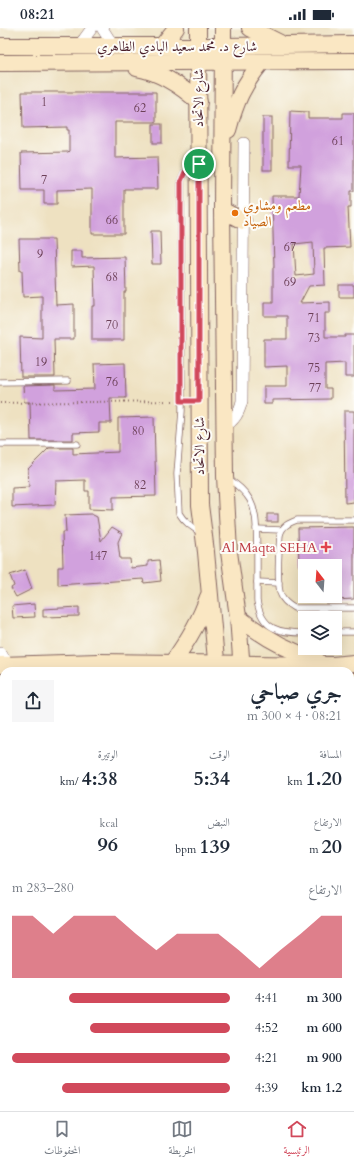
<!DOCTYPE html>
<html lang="ar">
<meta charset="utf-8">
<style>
:root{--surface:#fff;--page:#f6f6f7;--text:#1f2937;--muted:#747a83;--line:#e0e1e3;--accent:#d1495b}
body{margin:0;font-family:Cardo,Amiri,serif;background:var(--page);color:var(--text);direction:rtl;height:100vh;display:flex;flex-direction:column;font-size:15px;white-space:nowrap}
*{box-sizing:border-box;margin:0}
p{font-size:13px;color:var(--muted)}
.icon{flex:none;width:22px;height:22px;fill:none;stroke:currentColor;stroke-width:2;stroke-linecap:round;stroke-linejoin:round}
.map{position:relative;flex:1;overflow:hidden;direction:ltr}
.details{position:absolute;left:0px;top:639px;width:354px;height:444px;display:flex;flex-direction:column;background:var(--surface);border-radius:12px 12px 0 0;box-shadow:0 4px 16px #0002;direction:rtl}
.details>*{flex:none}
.needle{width:26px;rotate:343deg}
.buttons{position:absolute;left:298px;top:531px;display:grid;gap:8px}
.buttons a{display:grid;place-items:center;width:44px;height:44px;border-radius:0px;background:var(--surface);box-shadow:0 4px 16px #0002;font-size:20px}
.pin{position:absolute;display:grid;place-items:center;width:34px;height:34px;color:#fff;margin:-17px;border:2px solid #fff;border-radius:50%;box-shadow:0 1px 4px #0007}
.round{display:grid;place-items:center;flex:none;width:42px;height:42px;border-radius:0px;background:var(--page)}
.head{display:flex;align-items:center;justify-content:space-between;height:68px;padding:0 12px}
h1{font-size:22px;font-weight:600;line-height:30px}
.metrics{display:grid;grid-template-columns:repeat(3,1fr);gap:6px;height:68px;padding:4px 12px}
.metrics div{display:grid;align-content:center}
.metrics b{font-size:20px;font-weight:600}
.metrics small{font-size:11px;font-weight:400}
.metrics p{font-size:11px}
.chart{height:112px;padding:8px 12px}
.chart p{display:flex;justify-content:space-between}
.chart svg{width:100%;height:72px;margin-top:4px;fill:var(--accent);opacity:.7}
ul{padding:0 12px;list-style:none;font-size:13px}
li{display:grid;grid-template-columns:64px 48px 1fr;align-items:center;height:30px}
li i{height:10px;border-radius:5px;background:var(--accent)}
.status{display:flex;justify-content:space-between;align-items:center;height:28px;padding:0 20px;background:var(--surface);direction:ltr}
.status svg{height:11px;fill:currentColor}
.dock{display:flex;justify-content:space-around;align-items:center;height:56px;border-top:1px solid var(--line);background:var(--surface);font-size:11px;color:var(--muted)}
.dock a{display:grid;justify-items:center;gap:2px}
.dock .current{color:var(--accent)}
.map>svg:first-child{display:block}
.water{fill:url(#water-waves);stroke:#566080}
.building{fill:#d1a1dd;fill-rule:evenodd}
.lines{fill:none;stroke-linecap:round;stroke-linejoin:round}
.lane-casing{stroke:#836360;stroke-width:7}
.street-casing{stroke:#836360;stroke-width:12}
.secondary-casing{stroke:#836360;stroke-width:18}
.highway-casing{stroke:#836360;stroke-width:22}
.path{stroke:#836360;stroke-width:2;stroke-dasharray:1 3;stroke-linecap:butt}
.lane{stroke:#fff;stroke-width:5.5}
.street{stroke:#fff;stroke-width:11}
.secondary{stroke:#fae7c3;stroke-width:16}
.highway{stroke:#f3c26a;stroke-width:21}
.route-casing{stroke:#fff;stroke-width:8}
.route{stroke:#d1495b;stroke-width:5}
.food-dot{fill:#e8710a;stroke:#fdfcf7;stroke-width:1.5}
.health-dot{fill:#e0444e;stroke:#fdfcf7;stroke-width:1.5}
.labels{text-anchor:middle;stroke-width:4;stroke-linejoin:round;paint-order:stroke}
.number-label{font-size:12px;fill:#6c4058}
.street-label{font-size:14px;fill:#4a1f2b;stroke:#fdfcf7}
.food-label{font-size:14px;fill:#c56008;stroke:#fdfcf7;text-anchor:start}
.health-label{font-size:14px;fill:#be3a42;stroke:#fdfcf7;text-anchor:end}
</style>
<div class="status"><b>08:21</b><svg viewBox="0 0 49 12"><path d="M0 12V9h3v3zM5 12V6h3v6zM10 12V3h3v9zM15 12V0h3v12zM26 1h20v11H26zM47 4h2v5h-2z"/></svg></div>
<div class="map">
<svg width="354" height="1083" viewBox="0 0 354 1083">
<defs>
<pattern id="water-waves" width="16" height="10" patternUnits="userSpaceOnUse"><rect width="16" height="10" fill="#61a2d4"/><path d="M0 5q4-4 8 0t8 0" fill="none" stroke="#5283ac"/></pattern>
</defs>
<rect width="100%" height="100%" fill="#fdfcf7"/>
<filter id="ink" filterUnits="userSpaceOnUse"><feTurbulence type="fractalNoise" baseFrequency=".025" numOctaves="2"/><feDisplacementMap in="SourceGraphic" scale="8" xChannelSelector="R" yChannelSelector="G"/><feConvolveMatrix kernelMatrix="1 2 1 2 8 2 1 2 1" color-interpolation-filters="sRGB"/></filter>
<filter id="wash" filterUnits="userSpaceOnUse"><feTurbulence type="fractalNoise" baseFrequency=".012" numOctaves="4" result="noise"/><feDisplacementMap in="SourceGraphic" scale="16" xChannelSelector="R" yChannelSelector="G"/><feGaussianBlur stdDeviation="0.9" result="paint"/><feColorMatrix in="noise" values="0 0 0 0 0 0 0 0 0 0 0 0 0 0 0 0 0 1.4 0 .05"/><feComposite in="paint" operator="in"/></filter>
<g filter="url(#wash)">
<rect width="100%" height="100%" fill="#eee1c1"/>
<!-- water -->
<g class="water">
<rect x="350" y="739" width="4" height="131"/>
<path d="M4 747V835L0 836V748Z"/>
</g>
<g id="blocks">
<!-- building -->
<g class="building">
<path d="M22 64H156V94H115V130L157 129 158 161H124V206H92V161L57 162V176H44V162H22L21 125 68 124 69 123V102H67V99L23 100Z"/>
<path d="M290 83 308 84V90H343V85H354V163H351V179H348L350 219 324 220 325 257 309 258 300 275 330 274V285H325V309H345V307H354V349H345V335L325 336V361H331V371L272 372V376H264V358H287V338L264 339V311H287V288H264V274H273V239H274L272 168H299L301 137H289ZM313 214 314 246 296 248 294 216Z"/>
<rect x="263" y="89" width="9" height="53"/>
<rect x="153" y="96" width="9" height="19"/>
<path d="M151 203H160L161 236H152Z"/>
<path d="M19 211H54L56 277 74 276V311H54L55 349H21L20 309 42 310V268L23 269 22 243H20Z"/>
<path d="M71 223H82V230L125 229 126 264H124V312H92V278H95L94 238 71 239Z"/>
<rect x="339" y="257" width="15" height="12"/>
<path d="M125 335 126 370H110L111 395H99V404L73 405V412H31L30 374H24L23 358 55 357V362L95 361 94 336Z"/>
<path d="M344 383H354V474L345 475Z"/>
<path d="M154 389 156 468 113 469V482L89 481V463H85V452L56 453 55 477 12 479V460L29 459 28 441 49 420H73V426L118 424V390Z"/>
<path d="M91 486 97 489 101 513 112 499 122 505 118 514 120 531H130L131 540 148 538V533L159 532 161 553 144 555 143 551 58 557V539H63L62 504H66L65 487Z"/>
<rect x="267" y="486" width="11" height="8"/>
<path d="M354 499V571L335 572V538H299L298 500Z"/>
<path d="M25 542 32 561 16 569 11 560 14 558 10 547Z"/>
<path d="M34 576 35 589 13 590 12 578Z"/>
<path d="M79 579V588L43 589V581Z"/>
</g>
</g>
</g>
<g filter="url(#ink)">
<use href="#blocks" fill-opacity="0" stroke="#836360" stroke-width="1"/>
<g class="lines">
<defs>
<g id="lane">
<path d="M197 137 185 144 181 153 182 383 177 446 179 485C184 494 192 499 201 505"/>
<path d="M0 354 68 353"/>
<path d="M0 416H77"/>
<path d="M229 451C237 457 245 463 250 472 258 487 256 505 257 521 257 538 257 556 257 573 262 602 279 605 305 605"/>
<path d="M354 492H297C289 495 282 498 280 507 279 522 276 555 281 567 283 573 289 577 294 580H354"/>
<path d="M256 501 281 502"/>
<path d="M257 554 279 555"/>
<path d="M335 604H354"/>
<path d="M0 654H4"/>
<path d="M0 670H4"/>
<path d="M0 692H4"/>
<path d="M0 725H4"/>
</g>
<g id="street">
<path d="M102 0 109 11 116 18"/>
<path d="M78 18 84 11 92 0"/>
<path d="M224 399C235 392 239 385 242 373L244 115"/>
<path d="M0 625 10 637"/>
</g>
<g id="secondary">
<path d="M198 0 200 477 206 524 217 643"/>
<path d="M223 0 222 182 225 448 229 524 238 589 242 643"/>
<path d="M250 0 280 15"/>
<path d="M0 18H223L354 16"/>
<path d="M162 18 176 0"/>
<path d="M0 35 354 33"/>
<path d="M137 40C161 44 181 58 199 74"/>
<path d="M228 102C236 73 243 57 262 34"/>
<path d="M222 182 243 193"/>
<path d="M238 589C262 608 288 623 317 632"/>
<path d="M172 635C187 614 200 593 208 569"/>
<path d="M0 637 98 634 332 637 354 635"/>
<path d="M350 653H354"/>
<path d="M350 962H354"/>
<path d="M350 983H354"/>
<path d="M0 990 4 991"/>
<path d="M210 1083V1079"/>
<path d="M226 1083V1079"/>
</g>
<g id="highway">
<path d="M0 970 3 967"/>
<path d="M350 1002H354"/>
</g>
</defs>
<!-- lane casing -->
<use href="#lane" class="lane-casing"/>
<!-- street casing -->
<use href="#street" class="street-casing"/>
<!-- secondary casing -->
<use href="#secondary" class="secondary-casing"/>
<!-- highway casing -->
<use href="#highway" class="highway-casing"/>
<!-- path -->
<g class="path">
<path d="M0 375 175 373"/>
<path d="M0 741H4"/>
<path d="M0 866 4 865"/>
</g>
<!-- lane -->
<use href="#lane" class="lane"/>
<!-- street -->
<use href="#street" class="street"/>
<!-- secondary -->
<use href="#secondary" class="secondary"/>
<!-- highway -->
<use href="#highway" class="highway"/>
</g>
</g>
<g class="lines" filter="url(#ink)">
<defs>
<path id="route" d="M199 136V373H181V153L185 144Z"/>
</defs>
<!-- route casing -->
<use href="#route" class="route-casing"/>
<!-- route -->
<use href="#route" class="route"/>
</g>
<!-- markers -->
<circle class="food-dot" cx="235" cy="185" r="4"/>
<path class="health-dot" d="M324 513h4v4h4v4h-4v4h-4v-4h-4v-4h4z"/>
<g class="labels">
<!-- number labels -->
<g class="number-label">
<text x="44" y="78">1</text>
<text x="140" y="84">62</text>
<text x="338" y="117">61</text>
<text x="44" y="156">7</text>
<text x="112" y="196">66</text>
<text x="290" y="223">67</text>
<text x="40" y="230">9</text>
<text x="112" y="253">68</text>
<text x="290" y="258">69</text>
<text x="314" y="294">71</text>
<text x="112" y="301">70</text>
<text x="314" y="314">73</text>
<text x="41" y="338">19</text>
<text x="314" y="344">75</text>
<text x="112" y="358">76</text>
<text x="315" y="364">77</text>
<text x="138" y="407">80</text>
<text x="140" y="461">82</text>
<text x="98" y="532">147</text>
</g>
<!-- street labels -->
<g class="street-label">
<text x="177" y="23">شارع د. محمد سعيد البادي الظاهري</text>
<text transform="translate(198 70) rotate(-90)" y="5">شارع الاتحاد</text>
<text transform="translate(199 418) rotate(-90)" y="5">شارع الاتحاد</text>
</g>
<!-- food labels -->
<g class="food-label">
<text x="243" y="182">مطعم ومشاوي<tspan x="243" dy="16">الصياد</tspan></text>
</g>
<!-- health labels -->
<g class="health-label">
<text x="317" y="524">Al Maqta SEHA</text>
</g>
</g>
</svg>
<div class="buttons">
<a><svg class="needle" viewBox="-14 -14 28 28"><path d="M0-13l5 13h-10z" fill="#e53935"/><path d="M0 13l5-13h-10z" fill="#747a83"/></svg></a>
<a><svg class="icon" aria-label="layers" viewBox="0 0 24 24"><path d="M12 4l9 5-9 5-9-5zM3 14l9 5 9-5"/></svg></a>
</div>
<div class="pin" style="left:199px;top:136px;background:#1e9e55"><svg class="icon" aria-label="arrive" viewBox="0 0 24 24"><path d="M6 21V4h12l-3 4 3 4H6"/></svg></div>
<section class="details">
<div class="head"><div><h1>جري صباحي</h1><p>08:21 · 4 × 300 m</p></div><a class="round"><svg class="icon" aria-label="share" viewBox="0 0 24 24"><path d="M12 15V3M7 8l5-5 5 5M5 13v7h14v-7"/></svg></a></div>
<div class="metrics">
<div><p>المسافة</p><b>1.20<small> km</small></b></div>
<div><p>الوقت</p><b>5:34</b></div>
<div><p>الوتيرة</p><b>4:38<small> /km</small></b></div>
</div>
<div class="metrics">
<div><p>الارتفاع</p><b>20<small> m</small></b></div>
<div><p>النبض</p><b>139<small> bpm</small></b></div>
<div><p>kcal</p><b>96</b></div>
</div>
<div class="chart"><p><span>الارتفاع</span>280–283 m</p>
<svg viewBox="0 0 160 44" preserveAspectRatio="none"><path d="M0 44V6L10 6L20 17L30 6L40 6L50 6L60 17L70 27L80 17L90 17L100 17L110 27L120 38L130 27L140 17L150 6L160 6V44z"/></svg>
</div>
<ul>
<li><b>300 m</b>4:41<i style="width:74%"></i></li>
<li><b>600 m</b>4:52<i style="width:64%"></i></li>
<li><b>900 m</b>4:21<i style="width:100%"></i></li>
<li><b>1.2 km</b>4:39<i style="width:77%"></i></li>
</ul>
</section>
</div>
<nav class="dock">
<a class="current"><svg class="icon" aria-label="home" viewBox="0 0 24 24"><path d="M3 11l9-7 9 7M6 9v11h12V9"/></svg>الرئيسية</a>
<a><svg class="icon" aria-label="map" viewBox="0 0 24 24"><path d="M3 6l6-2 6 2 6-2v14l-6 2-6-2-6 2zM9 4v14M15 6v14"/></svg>الخريطة</a>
<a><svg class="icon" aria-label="saved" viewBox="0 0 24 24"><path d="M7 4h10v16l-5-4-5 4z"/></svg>المحفوظات</a>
</nav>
